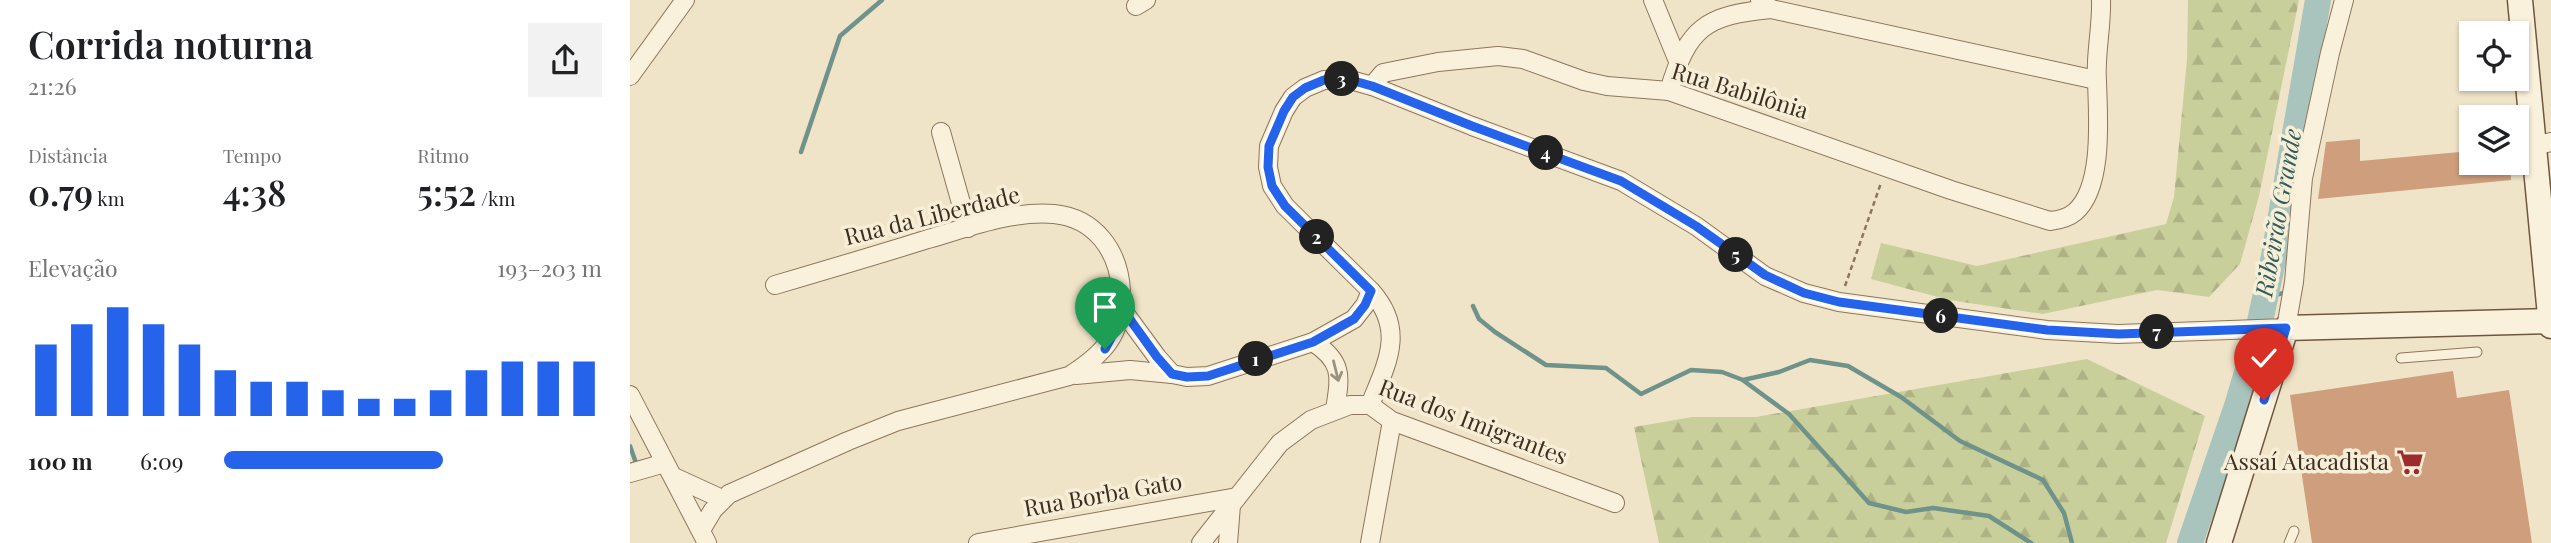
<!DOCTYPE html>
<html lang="pt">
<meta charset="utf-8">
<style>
:root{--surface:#fff;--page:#f2f2f2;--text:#202124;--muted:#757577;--accent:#2563eb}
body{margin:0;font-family:"Playfair Display",serif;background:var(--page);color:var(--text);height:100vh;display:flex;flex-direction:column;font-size:26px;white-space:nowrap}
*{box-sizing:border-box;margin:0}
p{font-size:23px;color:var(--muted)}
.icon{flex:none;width:38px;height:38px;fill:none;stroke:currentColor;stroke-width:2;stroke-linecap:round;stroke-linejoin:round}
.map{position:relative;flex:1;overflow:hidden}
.panel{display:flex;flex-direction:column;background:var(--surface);width:630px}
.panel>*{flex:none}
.controls{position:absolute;left:1829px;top:21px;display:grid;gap:14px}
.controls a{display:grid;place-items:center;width:70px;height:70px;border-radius:0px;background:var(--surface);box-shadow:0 2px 5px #0004;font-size:35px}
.pin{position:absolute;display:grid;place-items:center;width:60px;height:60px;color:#fff;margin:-72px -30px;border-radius:50% 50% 50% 0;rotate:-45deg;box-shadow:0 0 7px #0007}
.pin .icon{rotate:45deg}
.km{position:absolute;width:35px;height:35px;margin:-18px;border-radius:50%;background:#222;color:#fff;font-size:19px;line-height:35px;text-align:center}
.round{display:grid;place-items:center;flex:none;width:74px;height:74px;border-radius:0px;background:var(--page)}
.overview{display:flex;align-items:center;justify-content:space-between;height:119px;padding:0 28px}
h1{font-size:38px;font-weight:600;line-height:52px}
.stats{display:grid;grid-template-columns:repeat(3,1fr);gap:10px;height:119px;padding:7px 28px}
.stats div{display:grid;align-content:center}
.stats b{font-size:35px;font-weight:600}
.stats small{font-size:19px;font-weight:400}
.stats p{font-size:19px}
.chart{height:196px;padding:14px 28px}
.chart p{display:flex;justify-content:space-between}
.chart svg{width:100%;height:126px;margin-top:7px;stroke:var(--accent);stroke-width:6}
ul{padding:0 28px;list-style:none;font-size:23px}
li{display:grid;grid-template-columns:112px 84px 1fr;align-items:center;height:52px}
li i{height:18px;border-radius:9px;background:var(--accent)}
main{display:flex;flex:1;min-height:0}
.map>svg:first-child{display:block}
.forest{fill:url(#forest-firs)}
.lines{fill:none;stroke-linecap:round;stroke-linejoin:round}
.stream{stroke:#6f938a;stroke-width:4.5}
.river{stroke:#a9c4bc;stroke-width:26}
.building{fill:#cf9f7d}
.lane-casing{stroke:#8d765c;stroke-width:11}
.street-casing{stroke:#8d765c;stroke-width:20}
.secondary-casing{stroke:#6f573f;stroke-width:27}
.path{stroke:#8d765c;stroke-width:2.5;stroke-dasharray:5 3.5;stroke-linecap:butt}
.lane{stroke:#faf1dc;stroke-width:9}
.street{stroke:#faf1dc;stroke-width:18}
.secondary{stroke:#faf1dc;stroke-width:24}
.oneway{stroke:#9c907e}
.route-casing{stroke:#fff;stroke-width:14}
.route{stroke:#2563eb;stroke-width:9}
.labels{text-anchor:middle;stroke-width:7;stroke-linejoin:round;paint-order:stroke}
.street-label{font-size:23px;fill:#3d2e20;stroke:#f7eed8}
.poi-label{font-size:23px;fill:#3d2e20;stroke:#f7eed8;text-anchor:end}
.water-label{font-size:24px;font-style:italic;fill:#2f5d5a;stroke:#f7eed8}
</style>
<main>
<section class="panel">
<div class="overview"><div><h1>Corrida noturna</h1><p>21:26</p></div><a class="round"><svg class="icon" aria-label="share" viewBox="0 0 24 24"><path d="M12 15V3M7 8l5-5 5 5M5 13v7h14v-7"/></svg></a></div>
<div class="stats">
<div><p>Distância</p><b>0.79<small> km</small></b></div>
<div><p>Tempo</p><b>4:38</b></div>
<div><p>Ritmo</p><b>5:52<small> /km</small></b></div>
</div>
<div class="chart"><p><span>Elevação</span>193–203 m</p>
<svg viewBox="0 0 160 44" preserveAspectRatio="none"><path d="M5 44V19M15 44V12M25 44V6M35 44V12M45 44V19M55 44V28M65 44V32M75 44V32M85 44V35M95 44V38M105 44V38M115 44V35M125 44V28M135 44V25M145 44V25M155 44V25"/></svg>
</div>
<ul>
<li><b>100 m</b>6:09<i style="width:58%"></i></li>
</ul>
</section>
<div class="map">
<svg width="1921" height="543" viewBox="0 0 1921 543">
<defs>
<pattern id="forest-firs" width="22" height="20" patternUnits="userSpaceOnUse" patternTransform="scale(1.75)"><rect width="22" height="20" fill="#c9cf9b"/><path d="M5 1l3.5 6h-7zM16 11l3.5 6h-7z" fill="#aeb285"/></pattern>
</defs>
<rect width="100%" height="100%" fill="#f0e4c8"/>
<!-- forest -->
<g class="forest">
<path d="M1558 0H1669L1629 196 1610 264 1579 297 1527 290 1413 314 1319 300 1241 279 1251 243 1347 266 1536 224 1544 197 1557 59Z"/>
<path d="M1457 359 1575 416 1536 543H1029L1004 427 1062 417H1126Z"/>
</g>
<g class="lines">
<!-- stream -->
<g class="stream">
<path d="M171 152 210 36 252 0"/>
<path d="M1635 297 1654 293"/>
<path d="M843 306 849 319 865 332 916 365 976 368 1011 394 1061 370 1092 372 1113 380 1149 372 1180 360 1218 366 1271 397 1330 441 1413 480 1434 513 1442 543"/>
<path d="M1114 381 1159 414 1239 503 1276 512 1303 508 1359 516 1401 543"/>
<path d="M0 446 6 463"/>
</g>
<!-- river -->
<path class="river" d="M1560 543 1608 403 1625 345 1644 256 1688 0"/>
</g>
<!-- building -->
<g class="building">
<path d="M1730 139V161L1841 151V163H1880L1881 180 1688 199 1696 142Z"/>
<path d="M1823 371 1827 398 1879 390 1902 543H1682L1660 395Z"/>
</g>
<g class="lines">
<defs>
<g id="lane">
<path d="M1771 358 1847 352"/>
<path d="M1659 543 1664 531"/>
</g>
<g id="street">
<path d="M1023 0 1048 61"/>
<path d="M1130 0 1141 9 1466 80"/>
<path d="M506 6 516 0"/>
<path d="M0 76 55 0"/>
<path d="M742 86 753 73 808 62 868 56 893 59 954 81 977 86 1039 91 1321 190 1420 221C1429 220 1438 218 1445 212 1474 187 1468 116 1467 81 1465 54 1472 27 1471 0"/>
<path d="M1039 91C1058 27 1076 15 1141 9"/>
<path d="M311 132 338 228"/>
<path d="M1903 146 1921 142"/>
<path d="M491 308 527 357 542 374 557 377 578 376 683 342 724 319 735 305 741 291"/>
<path d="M683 342C714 362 710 377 705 410"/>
<path d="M446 375 500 370 542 374"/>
<path d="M0 395 77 543"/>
<path d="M740 405C757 363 776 330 741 291L655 206 642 186 638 167 639 146 654 111 663 97 675 88 694 80 717 79 742 86 842 126 991 181 1066 226 1135 276 1174 293 1209 302 1417 330 1488 334 1656 328 1664 282 1673 178 1700 53 1714 0"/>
<path d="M0 473 35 463"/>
<path d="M44 477 92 499"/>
<path d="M71 530 83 510 99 494 218 441 268 421 439 376C474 354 493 334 491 291 489 251 465 218 424 214 383 210 337 228 298 239 247 255 196 270 145 285"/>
<path d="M348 543 607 497"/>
<path d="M571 543 650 443 681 420 720 405H740L762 421 985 503"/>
<path d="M598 543 601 505"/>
<path d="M740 543 762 421"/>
</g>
<g id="secondary">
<path d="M1890 0 1921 326"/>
<path d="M1589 543 1656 328 1920 321"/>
</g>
</defs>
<!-- lane casing -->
<use href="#lane" class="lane-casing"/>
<!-- street casing -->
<use href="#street" class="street-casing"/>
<!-- secondary casing -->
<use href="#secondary" class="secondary-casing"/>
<!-- path -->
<path class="path" d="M1215 286 1251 183"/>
<!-- lane -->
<use href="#lane" class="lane"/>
<!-- street -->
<use href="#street" class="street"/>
<!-- secondary -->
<use href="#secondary" class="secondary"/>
</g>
<!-- one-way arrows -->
<defs><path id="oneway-shaft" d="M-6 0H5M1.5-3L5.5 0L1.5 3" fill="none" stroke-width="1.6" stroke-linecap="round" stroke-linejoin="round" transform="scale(1.75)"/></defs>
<use class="oneway" href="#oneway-shaft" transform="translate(706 371) rotate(76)"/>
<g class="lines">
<defs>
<path id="route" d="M475 349 486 329 491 307 527 357 542 374 557 377 578 376 683 342 724 319 735 305 741 291 655 206 642 186 638 167 639 146 654 111 663 97 675 88 694 80 717 79 742 86 842 126 991 181 1066 226 1135 275 1174 293 1209 302 1417 330 1489 334 1656 328 1634 400"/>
</defs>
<!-- route casing -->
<use href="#route" class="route-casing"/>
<!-- route -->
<use href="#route" class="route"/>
</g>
<!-- icons -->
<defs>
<symbol id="supermarket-bare" viewBox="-9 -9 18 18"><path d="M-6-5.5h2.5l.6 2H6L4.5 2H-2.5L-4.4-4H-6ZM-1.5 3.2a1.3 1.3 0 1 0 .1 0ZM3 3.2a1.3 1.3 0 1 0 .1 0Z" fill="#9e2a2b" stroke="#f7eed8" stroke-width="2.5" paint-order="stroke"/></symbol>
</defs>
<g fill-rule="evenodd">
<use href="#supermarket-bare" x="1761" y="443" width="38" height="38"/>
</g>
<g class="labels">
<!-- street labels -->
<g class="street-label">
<text transform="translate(1110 91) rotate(17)" y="8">Rua Babilônia</text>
<text transform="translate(302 216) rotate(-14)" y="8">Rua da Liberdade</text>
<text transform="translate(843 422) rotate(21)" y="8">Rua dos Imigrantes</text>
<text transform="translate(473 495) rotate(-10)" y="8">Rua Borba Gato</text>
</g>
<!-- poi labels -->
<g class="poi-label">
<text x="1759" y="470">Assaí Atacadista</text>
</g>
<!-- water labels -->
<g class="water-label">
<text transform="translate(1649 213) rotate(-80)" y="8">Ribeirão Grande</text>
</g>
</g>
</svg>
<div class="controls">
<a><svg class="icon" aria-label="locate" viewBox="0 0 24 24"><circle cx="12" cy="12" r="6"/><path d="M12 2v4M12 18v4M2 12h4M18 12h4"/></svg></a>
<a><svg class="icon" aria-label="layers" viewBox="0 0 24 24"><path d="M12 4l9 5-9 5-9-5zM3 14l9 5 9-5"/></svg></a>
</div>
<div class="pin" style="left:475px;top:349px;background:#1e9e55"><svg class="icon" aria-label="arrive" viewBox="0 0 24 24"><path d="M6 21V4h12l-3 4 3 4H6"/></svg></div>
<div class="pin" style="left:1634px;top:400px;background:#d93025"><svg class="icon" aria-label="check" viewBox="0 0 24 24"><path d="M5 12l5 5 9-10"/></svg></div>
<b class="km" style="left:626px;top:359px">1</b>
<b class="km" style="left:687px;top:237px">2</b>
<b class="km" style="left:712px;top:79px">3</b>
<b class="km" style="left:916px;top:153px">4</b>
<b class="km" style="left:1106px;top:255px">5</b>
<b class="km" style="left:1311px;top:316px">6</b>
<b class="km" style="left:1527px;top:332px">7</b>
</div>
</main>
